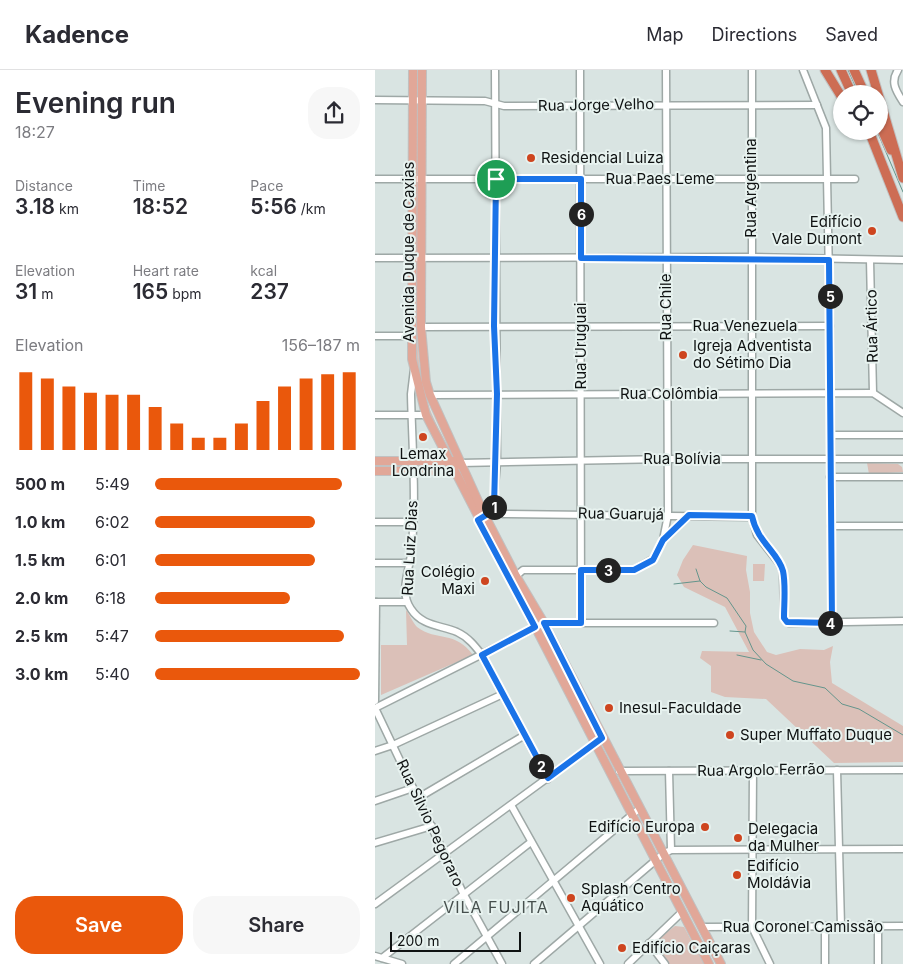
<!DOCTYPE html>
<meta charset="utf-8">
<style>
:root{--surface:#fff;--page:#f7f7f7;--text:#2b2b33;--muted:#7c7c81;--line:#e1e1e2;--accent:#ea580c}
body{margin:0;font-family:Inter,sans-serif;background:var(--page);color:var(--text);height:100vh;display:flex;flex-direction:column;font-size:19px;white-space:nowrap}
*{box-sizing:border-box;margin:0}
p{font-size:16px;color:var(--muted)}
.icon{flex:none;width:28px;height:28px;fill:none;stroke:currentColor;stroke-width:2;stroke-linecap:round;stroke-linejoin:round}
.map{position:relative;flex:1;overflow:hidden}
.details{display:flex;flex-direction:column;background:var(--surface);width:375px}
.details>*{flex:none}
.tools{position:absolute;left:458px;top:15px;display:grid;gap:10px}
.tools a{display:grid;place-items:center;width:55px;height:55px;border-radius:50%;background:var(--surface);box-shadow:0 1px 4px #0004;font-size:25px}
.scale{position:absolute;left:15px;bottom:12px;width:131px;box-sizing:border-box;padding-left:5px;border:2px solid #0f1212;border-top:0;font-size:14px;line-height:18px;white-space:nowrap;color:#0f1212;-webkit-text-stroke:4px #e7f2ef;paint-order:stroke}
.pin{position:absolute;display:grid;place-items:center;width:42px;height:42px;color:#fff;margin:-21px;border:2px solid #fff;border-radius:50%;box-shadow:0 1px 5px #0007}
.km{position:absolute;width:25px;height:25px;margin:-12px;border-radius:50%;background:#222;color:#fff;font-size:14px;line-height:25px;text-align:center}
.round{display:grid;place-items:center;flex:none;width:52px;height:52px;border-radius:20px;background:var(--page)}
.headline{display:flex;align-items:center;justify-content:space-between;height:85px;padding:0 15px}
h1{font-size:28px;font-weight:600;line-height:38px}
.metrics{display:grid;grid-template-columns:repeat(3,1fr);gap:8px;height:85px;padding:5px 15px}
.metrics div{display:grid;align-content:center}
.metrics b{font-size:21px;font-weight:600}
.metrics small{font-size:14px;font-weight:400}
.metrics p{font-size:14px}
.chart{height:140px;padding:10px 15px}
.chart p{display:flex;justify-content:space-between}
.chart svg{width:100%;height:90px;margin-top:5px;stroke:var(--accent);stroke-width:6}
.cta{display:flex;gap:10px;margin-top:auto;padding:10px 15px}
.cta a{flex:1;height:58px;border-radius:20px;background:var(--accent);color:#fff;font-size:20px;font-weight:600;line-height:58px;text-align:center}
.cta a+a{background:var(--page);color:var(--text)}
ul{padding:0 15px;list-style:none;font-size:16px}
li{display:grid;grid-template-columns:80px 60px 1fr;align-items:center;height:38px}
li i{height:12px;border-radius:6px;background:var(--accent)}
header{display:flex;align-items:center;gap:30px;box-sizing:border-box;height:70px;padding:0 25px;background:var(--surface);border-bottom:1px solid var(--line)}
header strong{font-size:24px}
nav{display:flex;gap:28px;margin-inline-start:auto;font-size:18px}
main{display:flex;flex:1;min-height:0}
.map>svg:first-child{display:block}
.green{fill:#dbc0b8}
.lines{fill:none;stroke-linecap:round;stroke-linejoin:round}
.stream{stroke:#64958c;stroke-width:1}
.minor-casing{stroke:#9ea8a6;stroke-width:9}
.major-casing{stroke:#c1c1c1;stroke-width:10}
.highway-casing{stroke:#c1c1c1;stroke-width:11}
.minor{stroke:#fff;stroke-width:6}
.major{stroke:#e1a798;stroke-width:8}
.highway{stroke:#cd6d54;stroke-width:9}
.route-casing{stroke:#fff;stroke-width:10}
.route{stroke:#1a73e8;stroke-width:6}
.poi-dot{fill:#ce451f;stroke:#e7f2ef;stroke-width:2}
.labels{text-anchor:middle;stroke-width:4;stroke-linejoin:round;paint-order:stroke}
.street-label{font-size:15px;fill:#0f1212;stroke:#e7f2ef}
.poi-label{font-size:15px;fill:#0f1212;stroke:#e7f2ef;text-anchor:start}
.neighbourhood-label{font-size:16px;letter-spacing:1px;fill:#47504e;stroke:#e7f2ef}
</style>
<header>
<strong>Kadence</strong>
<nav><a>Map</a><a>Directions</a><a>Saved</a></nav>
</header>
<main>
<section class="details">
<div class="headline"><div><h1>Evening run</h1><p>18:27</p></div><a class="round"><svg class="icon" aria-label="share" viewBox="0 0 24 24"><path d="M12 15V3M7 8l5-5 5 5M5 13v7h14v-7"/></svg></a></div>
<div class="metrics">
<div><p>Distance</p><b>3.18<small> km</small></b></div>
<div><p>Time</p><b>18:52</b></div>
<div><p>Pace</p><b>5:56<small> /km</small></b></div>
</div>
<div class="metrics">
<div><p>Elevation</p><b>31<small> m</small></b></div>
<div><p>Heart rate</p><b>165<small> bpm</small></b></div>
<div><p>kcal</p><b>237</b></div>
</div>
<div class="chart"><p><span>Elevation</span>156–187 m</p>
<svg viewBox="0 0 160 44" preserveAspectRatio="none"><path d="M5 44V6M15 44V9M25 44V13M35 44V16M45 44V17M55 44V17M65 44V23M75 44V31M85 44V38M95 44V38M105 44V31M115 44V20M125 44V13M135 44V9M145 44V7M155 44V6"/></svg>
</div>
<ul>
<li><b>500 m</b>5:49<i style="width:91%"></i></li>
<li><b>1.0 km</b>6:02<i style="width:78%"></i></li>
<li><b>1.5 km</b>6:01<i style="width:78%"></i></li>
<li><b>2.0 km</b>6:18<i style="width:66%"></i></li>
<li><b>2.5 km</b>5:47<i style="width:92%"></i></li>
<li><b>3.0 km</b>5:40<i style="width:100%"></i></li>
</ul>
<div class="cta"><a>Save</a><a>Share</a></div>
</section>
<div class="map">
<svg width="528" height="894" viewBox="0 0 528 894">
<rect width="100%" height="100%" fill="#d9e4e2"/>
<!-- green -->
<g class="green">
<path d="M39 196H43C43 247 37 301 59 349 65 363 74 377 81 390L75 389 50 341 39 284Z"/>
<path d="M492 393 523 394 527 397 528 402 494 404Z"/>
<path d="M318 475 372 486 371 500 375 522V543L379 562 392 582 401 585 425 579 449 580 458 576 455 592 457 613 528 656V692L459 693 391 629 350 627 336 622V596L325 588 327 581 374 582 350 537 309 517 302 505 308 490Z"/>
<path d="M378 494H390L389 511H378Z"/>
<path d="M31 540C35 545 38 553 42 557 62 572 80 560 98 585L6 625V575H32Z"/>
<path d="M300 856 309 857 329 894H294L281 878V871Z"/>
</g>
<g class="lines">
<!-- stream -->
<g class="stream">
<path d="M473 0 484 24"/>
<path d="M502 61 528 122"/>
<path d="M321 499 325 511 331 517 352 528 371 556 370 562 378 580 391 594 418 611 450 618 467 634 484 639 528 665"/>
<path d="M299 514 325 511"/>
<path d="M355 561 370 562"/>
<path d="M362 585 386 590"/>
</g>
<defs>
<g id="minor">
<path d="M205 0 206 553"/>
<path d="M377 0V447L382 465 404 493 408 501 409 548 414 553 528 551"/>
<path d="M428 0 451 58 455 256 457 553"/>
<path d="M523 0C515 12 521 21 528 32"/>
<path d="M0 30 110 31 129 36 442 35"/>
<path d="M0 109H480"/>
<path d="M0 188 376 187 528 190"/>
<path d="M495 190 498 323"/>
<path d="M46 257 455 256"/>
<path d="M0 266H37"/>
<path d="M39 299 36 324C37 376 42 432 36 484 34 502 24 522 36 539 47 556 65 555 82 562 93 567 100 576 107 585L173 709"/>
<path d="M55 325 498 323 528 343"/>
<path d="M0 345H51"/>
<path d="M456 365H528"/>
<path d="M85 393 292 389H528"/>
<path d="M455 407H528"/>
<path d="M119 436 122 442 128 444 377 447"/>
<path d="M106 448 118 440 122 392 120 0"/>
<path d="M0 452H37"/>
<path d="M456 456H528"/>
<path d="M288 470 314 445"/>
<path d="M0 493H35"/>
<path d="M141 506 148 500H259L278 489 288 470 293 445 291 0"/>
<path d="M0 532H31"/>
<path d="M0 631 1 532"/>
<path d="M0 638 169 553H339"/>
<path d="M0 638 88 823 127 894"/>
<path d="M0 681 18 675 128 624"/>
<path d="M378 700 377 857 395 894"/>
<path d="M462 700 466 856"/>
<path d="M244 701 528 700"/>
<path d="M294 701 296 780"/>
<path d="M43 728 150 665"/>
<path d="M0 731 38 718"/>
<path d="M136 735 225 894"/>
<path d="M0 773 57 756"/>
<path d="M0 834 227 668"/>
<path d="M503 856V894"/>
<path d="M327 857 528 856"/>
<path d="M274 873 290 894"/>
<path d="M0 886 27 894"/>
<path d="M7 888 156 772"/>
<path d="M79 894 264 739"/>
<path d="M159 894 288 784 296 780 528 779"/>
<path d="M253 894 307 842"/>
<path d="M450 894V856"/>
</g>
<g id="major">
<path d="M38 0 37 289 51 345 334 894"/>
<path d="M47 0 46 257 51 312 55 325 108 442 141 506 169 553 346 894"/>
<path d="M0 391H78"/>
<path d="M0 401H68L82 395"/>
</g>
<g id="highway">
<path d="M450 0 466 26"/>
<path d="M466 0 477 24"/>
<path d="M479 0 490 24"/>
<path d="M496 0 528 108"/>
<path d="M504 53 516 80"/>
<path d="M494 61 528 147"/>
</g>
</defs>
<!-- minor casing -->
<use href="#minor" class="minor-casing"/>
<!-- major casing -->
<use href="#major" class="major-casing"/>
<!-- highway casing -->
<use href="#highway" class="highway-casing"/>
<!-- minor -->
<use href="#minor" class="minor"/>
<!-- major -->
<use href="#major" class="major"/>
<!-- highway -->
<use href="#highway" class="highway"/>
</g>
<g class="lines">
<defs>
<path id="route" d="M121 109H206V188L454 190 457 553 412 552 409 548C409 533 411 515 408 501 403 482 382 472 377 446L314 445 288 470 278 490 259 500H206V553H169L227 668 173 708 107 585 160 557 103 450 116 442 119 436 122 324 119 256Z"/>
</defs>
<!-- route casing -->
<use href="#route" class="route-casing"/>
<!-- route -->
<use href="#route" class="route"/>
</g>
<!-- markers -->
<g class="poi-dot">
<circle cx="156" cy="88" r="5"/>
<circle cx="497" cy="161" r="5"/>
<circle cx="308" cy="285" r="5"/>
<circle cx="48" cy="367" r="5"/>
<circle cx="110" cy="511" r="5"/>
<circle cx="234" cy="638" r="5"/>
<circle cx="355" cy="665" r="5"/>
<circle cx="330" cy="757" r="5"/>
<circle cx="363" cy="768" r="5"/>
<circle cx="362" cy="805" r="5"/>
<circle cx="196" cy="828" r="5"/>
<circle cx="247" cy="878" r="5"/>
</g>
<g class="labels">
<!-- street labels -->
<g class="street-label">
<text transform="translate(221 35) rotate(-1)" y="5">Rua Jorge Velho</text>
<text x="285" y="114">Rua Paes Leme</text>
<text transform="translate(376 118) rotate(-90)" y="5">Rua Argentina</text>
<text transform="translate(34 182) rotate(-90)" y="5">Avenida Duque de Caxias</text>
<text transform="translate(291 237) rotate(-90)" y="5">Rua Chile</text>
<text x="370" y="261">Rua Venezuela</text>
<text transform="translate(497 256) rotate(-91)" y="5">Rua Ártico</text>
<text transform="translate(206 276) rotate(-90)" y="5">Rua Uruguai</text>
<text x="294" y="329">Rua Colômbia</text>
<text x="307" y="394">Rua Bolívia</text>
<text transform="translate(246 444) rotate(1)" y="5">Rua Guarujá</text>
<text transform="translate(35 478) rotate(-87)" y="5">Rua Luiz Dias</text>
<text transform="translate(386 700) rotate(-1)" y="5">Rua Argolo Ferrão</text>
<text transform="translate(55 753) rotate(65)" y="5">Rua Silvio Pegoraro</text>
<text x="428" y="862">Rua Coronel Camissão</text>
</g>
<!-- poi labels -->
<g class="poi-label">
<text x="166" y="93">Residencial Luiza</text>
<text x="487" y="157" text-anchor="end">Edifício<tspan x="487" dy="17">Vale Dumont</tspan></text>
<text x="318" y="281">Igreja Adventista<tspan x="318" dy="17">do Sétimo Dia</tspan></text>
<text x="48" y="389" text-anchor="middle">Lemax<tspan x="48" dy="17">Londrina</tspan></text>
<text x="100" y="507" text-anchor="end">Colégio<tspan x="100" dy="17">Maxi</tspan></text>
<text x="244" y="643">Inesul-Faculdade</text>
<text x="365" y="670">Super Muffato Duque</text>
<text x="320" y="762" text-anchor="end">Edifício Europa</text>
<text x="373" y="764">Delegacia<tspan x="373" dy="17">da Mulher</tspan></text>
<text x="372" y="801">Edifício<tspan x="372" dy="17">Moldávia</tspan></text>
<text x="206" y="824">Splash Centro<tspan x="206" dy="17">Aquático</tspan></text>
<text x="257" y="883">Edifício Caiçaras</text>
</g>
<!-- neighbourhood labels -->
<g class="neighbourhood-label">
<text x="121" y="843">VILA FUJITA</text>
</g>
</g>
</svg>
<div class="tools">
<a><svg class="icon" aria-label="locate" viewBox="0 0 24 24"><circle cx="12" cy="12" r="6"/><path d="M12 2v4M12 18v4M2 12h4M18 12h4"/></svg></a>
</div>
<div class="scale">200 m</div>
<div class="pin" style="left:121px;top:109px;background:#1e9e55"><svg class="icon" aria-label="arrive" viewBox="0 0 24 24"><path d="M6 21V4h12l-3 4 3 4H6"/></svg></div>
<b class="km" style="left:119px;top:437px">1</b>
<b class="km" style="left:166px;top:696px">2</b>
<b class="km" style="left:233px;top:500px">3</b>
<b class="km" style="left:455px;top:553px">4</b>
<b class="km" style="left:455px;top:226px">5</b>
<b class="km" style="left:206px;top:144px">6</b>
</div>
</main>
